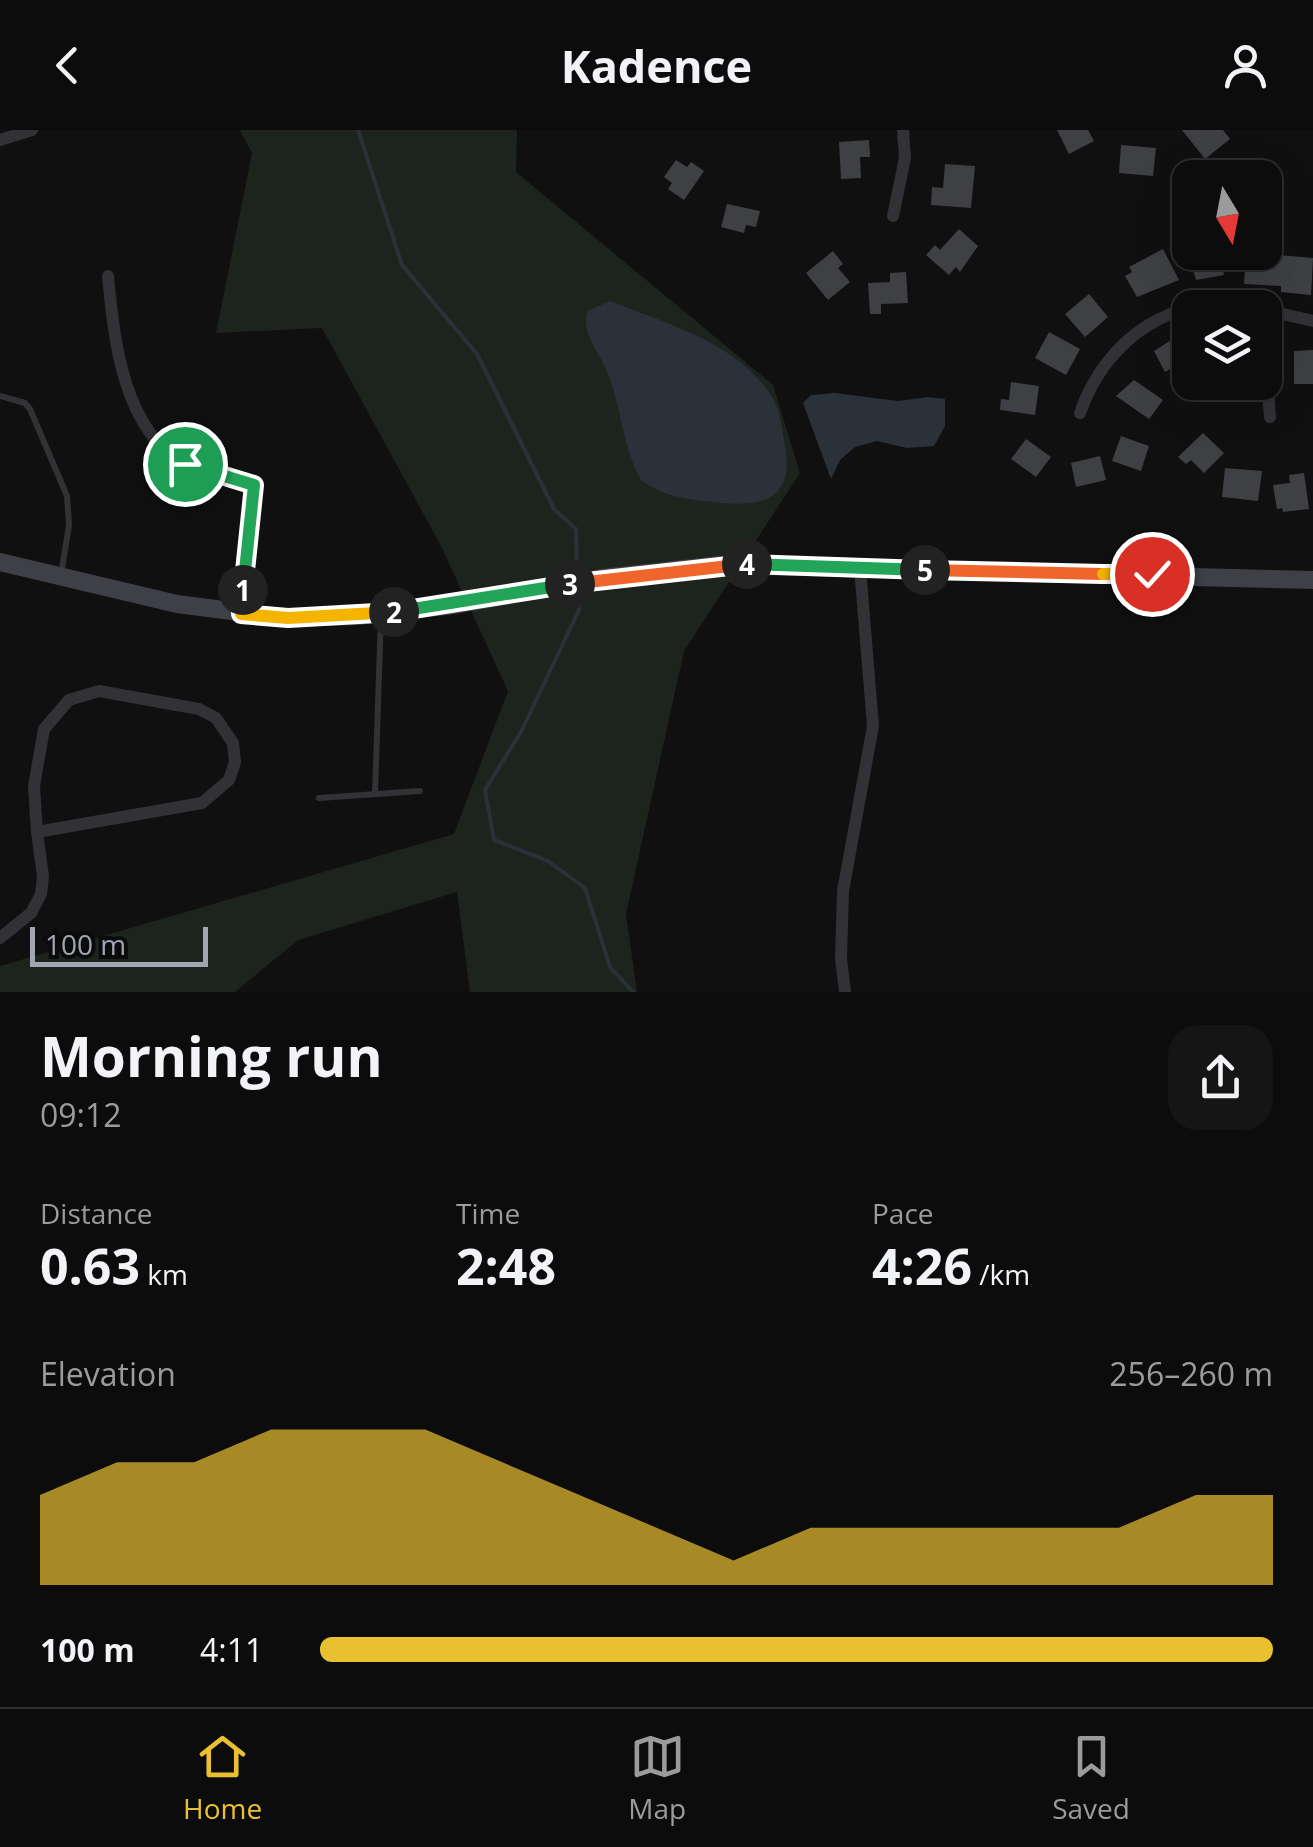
<!DOCTYPE html>
<meta charset="utf-8">
<style>
:root{--surface:#0c0c0d;--page:#151516;--text:#f1f3f6;--muted:#9a9b9d;--line:#2c2c2e;--accent:#e9c030}
body{margin:0;font-family:"Open Sans",sans-serif;background:var(--page);color:var(--text);height:100vh;display:flex;flex-direction:column;font-size:38px;white-space:nowrap}
*{box-sizing:border-box;margin:0}
p{font-size:32px;color:var(--muted)}
.icon{flex:none;width:55px;height:55px;fill:none;stroke:currentColor;stroke-width:2;stroke-linecap:round;stroke-linejoin:round}
.map{position:relative;height:862px;overflow:hidden}
.sheet{display:flex;flex-direction:column;background:var(--surface);flex:1}
.sheet>*{flex:none}
.needle{width:65px;rotate:170deg}
.buttons{position:absolute;left:1172px;top:30px;display:grid;gap:20px}
.buttons a{display:grid;place-items:center;width:110px;height:110px;border-radius:20px;background:var(--surface);box-shadow:0 10px 40px #0002,0 0 0 2px var(--line);font-size:50px}
.scale{position:absolute;left:30px;bottom:25px;width:178px;box-sizing:border-box;padding-left:10px;border:5px solid #a2a5b2;border-top:0;font-size:28px;line-height:35px;white-space:nowrap;color:#a2a5b2;-webkit-text-stroke:8px #0b0b0c;paint-order:stroke}
.pin{position:absolute;display:grid;place-items:center;width:85px;height:85px;color:#fff;margin:-42px;border:5px solid #fff;border-radius:50%;box-shadow:0 2px 10px #0007}
.km{position:absolute;width:50px;height:50px;margin:-25px;border-radius:50%;background:#222;color:#fff;font-size:28px;line-height:50px;text-align:center}
.round{display:grid;place-items:center;flex:none;width:105px;height:105px;border-radius:30px;background:var(--page)}
.head{display:flex;align-items:center;justify-content:space-between;height:170px;padding:0 40px}
h1{font-size:55px;font-weight:700;line-height:75px}
.figures{display:grid;grid-template-columns:repeat(3,1fr);gap:15px;height:170px;padding:10px 40px}
.figures div{display:grid;align-content:center}
.figures b{font-size:50px;font-weight:700}
.figures small{font-size:28px;font-weight:400}
.figures p{font-size:28px}
.chart{height:280px;padding:20px 40px}
.chart p{display:flex;justify-content:space-between}
.chart svg{width:100%;height:180px;margin-top:10px;fill:var(--accent);opacity:.7}
ul{padding:0 40px;list-style:none;font-size:32px}
li{display:grid;grid-template-columns:160px 120px 1fr;align-items:center;height:75px}
li i{height:25px;border-radius:12px;background:var(--accent)}
header{display:flex;justify-content:space-between;align-items:center;height:130px;padding:0 40px;background:var(--surface);font-size:45px;font-weight:700}
.dock{display:flex;justify-content:space-around;align-items:center;height:140px;border-top:2px solid var(--line);background:var(--surface);font-size:28px;color:var(--muted)}
.dock a{display:grid;justify-items:center;gap:5px}
.dock .on{color:var(--accent)}
.map>svg:first-child{display:block}
.green{fill:#1d241e}
.water{fill:#2a3139}
.lines{fill:none;stroke-linecap:round;stroke-linejoin:round}
.stream{stroke:#2a3139;stroke-width:4}
.building{fill:#3f4044}
.lane{stroke:#313136;stroke-width:6}
.street{stroke:#313136;stroke-width:12}
.secondary{stroke:#3f4046;stroke-width:18}
.split-1-casing{stroke:#fff;stroke-width:20}
.split-2-casing{stroke:#fff;stroke-width:20}
.split-3-casing{stroke:#fff;stroke-width:20}
.split-4-casing{stroke:#fff;stroke-width:20}
.split-5-casing{stroke:#fff;stroke-width:20}
.split-6-casing{stroke:#fff;stroke-width:20}
.split-7-casing{stroke:#fff;stroke-width:20}
.split-1{stroke:#22a559;stroke-width:12}
.split-2{stroke:#f5b400;stroke-width:12}
.split-3{stroke:#22a559;stroke-width:12}
.split-4{stroke:#f0652b;stroke-width:12}
.split-5{stroke:#22a559;stroke-width:12}
.split-6{stroke:#f0652b;stroke-width:12}
.split-7{stroke:#f5b400;stroke-width:12}
</style>
<header><svg class="icon" aria-label="back" viewBox="0 0 24 24"><path d="M15 5l-7 7 7 7"/></svg>Kadence<svg class="icon" aria-label="person" viewBox="0 0 24 24"><circle cx="12" cy="8" r="4"/><path d="M4 21q1-7 8-7t8 7"/></svg></header>
<div class="map">
<svg width="1313" height="862" viewBox="0 0 1313 862">
<rect width="100%" height="100%" fill="#101011"/>
<!-- green -->
<path class="green" d="M240 0H517L516 42 773 255 800 343 684 521 626 784 637 862H470L457 762 298 810 235 862H0V836L454 704 508 561 441 416 322 198 216 203 252 23Z"/>
<!-- water -->
<g class="water">
<path d="M610 171C665 193 739 213 772 267 780 279 782 297 784 311 797 371 762 378 713 372 685 369 664 367 641 350 620 313 622 269 602 231 594 216 581 199 588 181Z"/>
<path d="M835 263 898 271 928 267 945 269V296L934 316 907 318 877 311 855 317 840 330 831 349 803 273 811 265Z"/>
</g>
<g class="lines">
<!-- stream -->
<g class="stream">
<path d="M358 0 402 135 477 224 554 379 576 399 577 446"/>
<path d="M578 460 579 480 522 600 485 660 494 710 548 731 585 758 610 837 633 862"/>
</g>
</g>
<!-- building -->
<g class="building">
<path d="M1057 0H1088L1094 11 1069 24Z"/>
<path d="M1182 0H1223L1230 9 1205 29Z"/>
<path d="M869 10 870 27H860L861 48 841 49 839 12Z"/>
<path d="M1121 15 1156 18 1153 46 1119 43Z"/>
<path d="M676 30 687 37 691 32 704 41 684 70 668 59 672 53 664 47Z"/>
<path d="M945 34 975 36 971 78 931 75 932 57 943 58Z"/>
<path d="M727 74 760 81 756 97 746 95 744 103 721 97Z"/>
<path d="M959 99 978 116 960 142 956 137 949 145 926 125 935 115 940 120Z"/>
<path d="M1163 119 1179 150 1137 167 1125 146 1132 142 1129 137Z"/>
<path d="M833 121 843 134 838 138 850 152 828 170 806 143Z"/>
<path d="M1188 122H1220L1224 145 1196 150Z"/>
<path d="M1246 122 1313 128 1311 165 1281 162V156L1244 154Z"/>
<path d="M906 142 908 173 881 174V184H870L868 153 890 152V143Z"/>
<path d="M1089 164 1108 187 1085 207 1065 184Z"/>
<path d="M1049 202 1080 219 1066 245 1035 228Z"/>
<path d="M1179 205 1190 228 1165 242 1154 221Z"/>
<path d="M1313 220V254H1294V221Z"/>
<path d="M1134 250 1163 270 1149 289 1116 266Z"/>
<path d="M1011 252 1039 256 1035 285 1000 280 1001 269 1009 270Z"/>
<path d="M1203 303 1224 323 1204 343 1191 330 1186 334 1178 327Z"/>
<path d="M1121 306 1149 316 1141 341 1112 331Z"/>
<path d="M1026 309 1051 327 1036 347 1011 329Z"/>
<path d="M1100 326 1106 350 1076 357 1071 333Z"/>
<path d="M1225 338 1262 341 1258 371 1222 367Z"/>
<path d="M1304 343 1309 379 1283 382 1282 378 1277 379 1273 355 1290 353 1289 345Z"/>
</g>
<g class="lines">
<!-- lane -->
<g class="lane">
<path d="M0 266 25 273 30 279 67 366 69 395 61 445"/>
<path d="M375 664 381 485"/>
<path d="M319 668 420 661"/>
</g>
<!-- street -->
<g class="street">
<path d="M0 10 32 0"/>
<path d="M893 86 905 28 903 0"/>
<path d="M108 146C114 210 123 301 186 335 207 346 232 349 254 355L241 485"/>
<path d="M1265 180 1313 191"/>
<path d="M1080 283C1105 210 1174 160 1253 178"/>
<path d="M1270 287C1266 250 1269 220 1280 183"/>
<path d="M0 808 31 783 41 764 43 746 37 702 34 656 44 599 69 570 99 561 199 579 216 588 233 613 235 632 229 650 202 673 37 702"/>
<path d="M845 862 841 829 843 761 873 596 860 438"/>
</g>
<!-- secondary -->
<path class="secondary" d="M0 432 177 474 287 488 357 486 454 475 602 448 720 435 1313 450"/>
</g>
<g class="lines">
<defs>
<path id="split-1" d="M185 334 254 355 243 460"/>
<path id="split-2" d="M243 460 241 484 288 488 394 482"/>
<path id="split-3" d="M394 482 570 454"/>
<path id="split-4" d="M570 454 747 434"/>
<path id="split-5" d="M747 434 925 440"/>
<path id="split-6" d="M925 440 1103 444"/>
<path id="split-7" d="M1103 444H1152"/>
</defs>
<!-- split-1 casing -->
<use href="#split-1" class="split-1-casing"/>
<!-- split-2 casing -->
<use href="#split-2" class="split-2-casing"/>
<!-- split-3 casing -->
<use href="#split-3" class="split-3-casing"/>
<!-- split-4 casing -->
<use href="#split-4" class="split-4-casing"/>
<!-- split-5 casing -->
<use href="#split-5" class="split-5-casing"/>
<!-- split-6 casing -->
<use href="#split-6" class="split-6-casing"/>
<!-- split-7 casing -->
<use href="#split-7" class="split-7-casing"/>
<!-- split-1 -->
<use href="#split-1" class="split-1"/>
<!-- split-2 -->
<use href="#split-2" class="split-2"/>
<!-- split-3 -->
<use href="#split-3" class="split-3"/>
<!-- split-4 -->
<use href="#split-4" class="split-4"/>
<!-- split-5 -->
<use href="#split-5" class="split-5"/>
<!-- split-6 -->
<use href="#split-6" class="split-6"/>
<!-- split-7 -->
<use href="#split-7" class="split-7"/>
</g>
</svg>
<div class="buttons">
<a><svg class="needle" viewBox="-14 -14 28 28"><path d="M0-13l5 13h-10z" fill="#e53935"/><path d="M0 13l5-13h-10z" fill="#9a9b9d"/></svg></a>
<a><svg class="icon" aria-label="layers" viewBox="0 0 24 24"><path d="M12 4l9 5-9 5-9-5zM3 14l9 5 9-5"/></svg></a>
</div>
<div class="scale">100 m</div>
<div class="pin" style="left:185px;top:334px;background:#1e9e55"><svg class="icon" aria-label="arrive" viewBox="0 0 24 24"><path d="M6 21V4h12l-3 4 3 4H6"/></svg></div>
<div class="pin" style="left:1152px;top:444px;background:#d93025"><svg class="icon" aria-label="check" viewBox="0 0 24 24"><path d="M5 12l5 5 9-10"/></svg></div>
<b class="km" style="left:243px;top:460px">1</b>
<b class="km" style="left:394px;top:482px">2</b>
<b class="km" style="left:570px;top:454px">3</b>
<b class="km" style="left:747px;top:434px">4</b>
<b class="km" style="left:925px;top:440px">5</b>
</div>
<section class="sheet">
<div class="head"><div><h1>Morning run</h1><p>09:12</p></div><a class="round"><svg class="icon" aria-label="share" viewBox="0 0 24 24"><path d="M12 15V3M7 8l5-5 5 5M5 13v7h14v-7"/></svg></a></div>
<div class="figures">
<div><p>Distance</p><b>0.63<small> km</small></b></div>
<div><p>Time</p><b>2:48</b></div>
<div><p>Pace</p><b>4:26<small> /km</small></b></div>
</div>
<div class="chart"><p><span>Elevation</span>256–260 m</p>
<svg viewBox="0 0 160 44" preserveAspectRatio="none"><path d="M0 44V22L10 14L20 14L30 6L40 6L50 6L60 14L70 22L80 30L90 38L100 30L110 30L120 30L130 30L140 30L150 22L160 22V44z"/></svg>
</div>
<ul>
<li><b>100 m</b>4:11<i style="width:100%"></i></li>
</ul>
</section>
<nav class="dock">
<a class="on"><svg class="icon" aria-label="home" viewBox="0 0 24 24"><path d="M3 11l9-7 9 7M6 9v11h12V9"/></svg>Home</a>
<a><svg class="icon" aria-label="map" viewBox="0 0 24 24"><path d="M3 6l6-2 6 2 6-2v14l-6 2-6-2-6 2zM9 4v14M15 6v14"/></svg>Map</a>
<a><svg class="icon" aria-label="saved" viewBox="0 0 24 24"><path d="M7 4h10v16l-5-4-5 4z"/></svg>Saved</a>
</nav>
